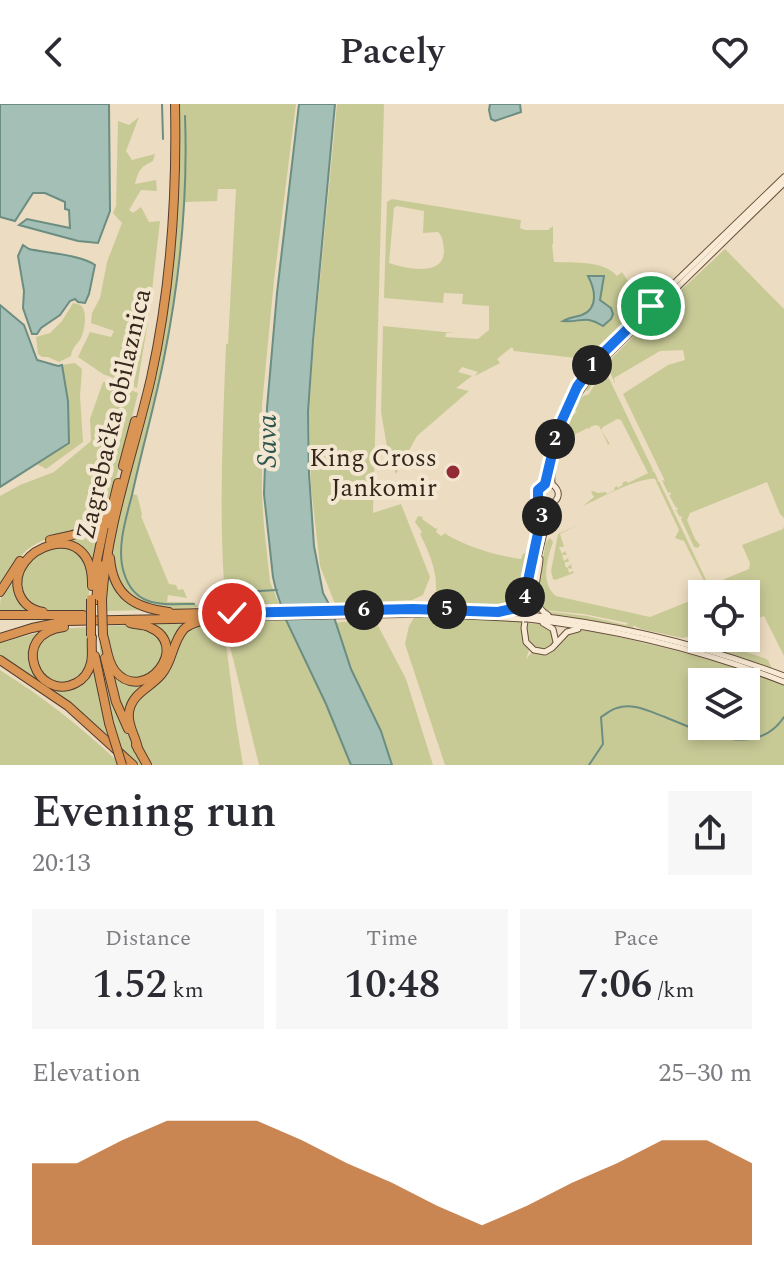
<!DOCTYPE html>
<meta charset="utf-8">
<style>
:root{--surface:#fff;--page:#f7f7f7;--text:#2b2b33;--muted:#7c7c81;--accent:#b45309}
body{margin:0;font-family:Spectral,serif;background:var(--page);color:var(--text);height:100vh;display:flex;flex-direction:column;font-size:30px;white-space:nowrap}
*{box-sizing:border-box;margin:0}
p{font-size:26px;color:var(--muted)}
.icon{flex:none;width:44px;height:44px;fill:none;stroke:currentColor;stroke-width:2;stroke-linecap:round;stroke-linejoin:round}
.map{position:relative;height:661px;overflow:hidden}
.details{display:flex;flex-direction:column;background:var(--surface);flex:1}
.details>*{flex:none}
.buttons{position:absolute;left:688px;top:476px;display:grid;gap:16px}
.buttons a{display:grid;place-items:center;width:72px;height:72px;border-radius:0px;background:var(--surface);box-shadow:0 4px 12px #0003;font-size:40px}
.pin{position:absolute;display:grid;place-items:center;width:68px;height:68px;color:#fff;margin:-34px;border:4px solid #fff;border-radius:50%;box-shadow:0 2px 8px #0007}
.km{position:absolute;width:40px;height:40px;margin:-20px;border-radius:50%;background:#222;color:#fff;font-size:22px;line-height:40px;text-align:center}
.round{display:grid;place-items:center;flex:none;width:84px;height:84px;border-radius:0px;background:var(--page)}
.headline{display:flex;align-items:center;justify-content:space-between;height:136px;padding:0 32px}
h1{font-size:44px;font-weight:600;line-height:60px}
.figures{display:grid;grid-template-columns:repeat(3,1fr);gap:12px;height:136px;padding:8px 32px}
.figures div{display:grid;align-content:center;border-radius:0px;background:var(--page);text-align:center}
.figures b{font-size:40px;font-weight:600}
.figures small{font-size:22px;font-weight:400}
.figures p{font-size:22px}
.chart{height:224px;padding:16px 32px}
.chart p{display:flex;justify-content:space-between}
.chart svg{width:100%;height:144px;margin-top:8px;fill:var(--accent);opacity:.7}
header{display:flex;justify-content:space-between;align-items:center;height:104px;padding:0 32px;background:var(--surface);font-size:36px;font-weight:600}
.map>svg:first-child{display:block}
.green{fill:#c8ca96;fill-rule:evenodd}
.water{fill:#a4bfb5;stroke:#6b8d82;stroke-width:2}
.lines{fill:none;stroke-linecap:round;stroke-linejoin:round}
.stream{stroke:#6b8d82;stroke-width:2}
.secondary-casing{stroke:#674f3d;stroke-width:7}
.highway-casing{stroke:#533c2e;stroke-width:10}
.secondary{stroke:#f8ead4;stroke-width:5}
.highway{stroke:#da9554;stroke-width:8}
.secondary-bridge-casing{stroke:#674f3d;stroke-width:7;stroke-linecap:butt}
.highway-bridge-casing{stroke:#533c2e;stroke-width:10;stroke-linecap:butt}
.secondary-bridge{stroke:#f8ead4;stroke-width:5}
.highway-bridge{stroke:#da9554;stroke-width:8}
.route-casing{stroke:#fff;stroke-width:16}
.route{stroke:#1a73e8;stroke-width:10}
.poi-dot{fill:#932b34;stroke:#f4e7d1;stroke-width:3}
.labels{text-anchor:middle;stroke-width:8;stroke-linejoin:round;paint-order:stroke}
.street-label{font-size:26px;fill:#36271d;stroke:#f4e7d1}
.poi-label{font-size:26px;fill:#36271d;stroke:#f4e7d1;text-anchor:end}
.water-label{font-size:28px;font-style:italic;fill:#2d554f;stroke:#f4e7d1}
</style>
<header><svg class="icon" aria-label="back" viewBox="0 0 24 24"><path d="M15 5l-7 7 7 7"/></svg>Pacely<svg class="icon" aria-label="heart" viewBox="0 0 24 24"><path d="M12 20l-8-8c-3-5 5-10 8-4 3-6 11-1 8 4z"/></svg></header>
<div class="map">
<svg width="784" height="661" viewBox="0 0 784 661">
<rect width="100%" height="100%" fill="#ecdcc1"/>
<!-- green -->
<g class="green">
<path d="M178 0H296L274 176 262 301V391L264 422 270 478 281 505H230L228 486 224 479C219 400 223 320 226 240H228L236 85H218L217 97 184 98 177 175 162 265 132 390 137 391 142 410 141 412 169 480 176 481 178 486 183 485 187 494 168 491 167 498H194L198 503 172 506 152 504 125 490 111 457 117 417 157 263 163 228Z"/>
<path d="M337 0H384L373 409 401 400 430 473 423 491 412 496 335 500 320 462 311 383 309 309 313 249Z"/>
<path d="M139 13 126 47 132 56 155 50 153 57C141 62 138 67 135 80L156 76 157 87 141 86 129 106 133 109 141 103 149 118 160 117 150 204 137 284 134 283 135 261 138 245 131 224 126 229 131 244 127 263 129 280 103 270 78 253 90 228 111 233 114 227 91 219 92 209 100 194 107 158 122 119 113 109 116 102 118 17 129 21Z"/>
<path d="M392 95 521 116 520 124 525 126H548L553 122V140L552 141 554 158C574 159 603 156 617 172L622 168 643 199 640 205 600 242 583 264 582 261 585 255 514 247 512 243 497 255 500 259 475 272 478 268 462 263 458 268 472 272 456 284 469 287 417 332 396 370 387 343 381 308 383 222 455 229H446L445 233 478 235 489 226V202L462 200 463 190 444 189 443 199 384 194 387 98ZM397 102 424 107 423 129 438 128C443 133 443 138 444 146 445 173 406 165 389 159L394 104Z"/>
<path d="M725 145 784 205V414L780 410 767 378 690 409 687 416 695 435 700 441 698 444 694 443 681 415 682 414 681 412 680 413 676 406 678 405 677 403 676 404 669 391H671L670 388 668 389 662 376 665 377 623 290 668 261 685 256 683 246 660 247 614 274 615 280 606 259 608 260 611 255 652 214H656V212L660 215 662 213 660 209 662 208 661 205Z"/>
<path d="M73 199C75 200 78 199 80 201 88 206 85 226 81 234 77 241 72 243 71 252L59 258 48 253H42L38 250 36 233 50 229 62 217Z"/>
<path d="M75 259 82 265 80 292 83 338 46 365 37 360 69 339 68 297 62 261Z"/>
<path d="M604 264 653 366 652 368 654 367 658 376 657 378 659 377 710 484 708 482 707 483 684 437 675 434 679 426 655 375C639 373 599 395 583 402L594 393 591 388 593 387 598 389 606 388 607 390 615 386 614 384 617 382 618 384 623 381 622 379 626 377 628 379 648 369 621 316 617 315 603 323 601 326 610 340 606 341 608 340 599 322 595 321 590 323V325L588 324 567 334 570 345 567 339 563 340 560 351H558L570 313 577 308 573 305 579 294 589 290 600 271 596 274 588 287 584 285 601 265Z"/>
<path d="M103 278H111L138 289C130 318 115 398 96 417 79 434 53 429 34 441 18 450 10 470 0 484V392L20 381 54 368 91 337 90 315Z"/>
<path d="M536 400 539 405 531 459 534 435 522 493C519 499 515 504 508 504 499 504 443 499 440 495 434 490 437 478 435 471 433 457 426 442 420 430L422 428 415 418 418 412 423 413 422 415 436 425 438 423 436 428 441 432 446 429 447 431C473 445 495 451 521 455L523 450 529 447 536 407Z"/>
<path d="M104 414 93 466C73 397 0 472 34 508L0 507C0 490 3 487 12 473 18 464 23 454 31 448 54 429 79 443 104 414Z"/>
<path d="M580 420 560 430 564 443H559L562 450 565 447 567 451H562L564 457 568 454 569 458H565V462L567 464 571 460 572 465 568 464 569 469 573 467 574 469 555 476 553 475 551 467 558 430Z"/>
<path d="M784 422V552L764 512 746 519V490H712L711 487 715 479 749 465 750 459 742 441 783 425Z"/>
<path d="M550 434 553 438C547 455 540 479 556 492L650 513 702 492V508L700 509 702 530 682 534 641 525 633 521 634 524 549 510 543 507 587 512 626 521 628 519 584 510 543 506C533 491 543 456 546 438Z"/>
<path d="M69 443C95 460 89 479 88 508L44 507 25 496 19 480 24 464 45 445Z"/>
<path d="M108 463 113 482 147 506 106 507Z"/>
<path d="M415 512 486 514 523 518 522 533 529 546 526 555 532 548C555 557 553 539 567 530 574 526 582 526 591 527 607 530 624 534 640 538 689 549 737 563 784 580V661H445L405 540 409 522ZM702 578H746V622H702Z"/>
<path d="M374 514 406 575 433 661H392L381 627 351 565 335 519Z"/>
<path d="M234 516H286L326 600 351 661H259L229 538 230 529 234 527Z"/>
<path d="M188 518C172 532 174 545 165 562 153 584 124 586 127 617L111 564C146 610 197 537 145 520Z"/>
<path d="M230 518 229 523 224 529V534L227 547 236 618 243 661H152L131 620 133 601 189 524 198 520Z"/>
<path d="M527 519 539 520 550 524 555 534 550 544C540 548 535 544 528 538Z"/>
<path d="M133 521 147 524 162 537 164 552 151 572C145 573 137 576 131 574 108 569 108 540 106 522Z"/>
<path d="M98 522 105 564 123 621 144 661H138L118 641 102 570Z"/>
<path d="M88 523C89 535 92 551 87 562 82 576 64 585 50 577 44 573 39 563 34 557L42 534 59 525Z"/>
<path d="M51 525 31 546 45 579 75 581 93 554 99 596 108 631 63 593 0 552V539Z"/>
<path d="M700 533 764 554 768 556 772 565 687 539 688 537 713 545 691 537Z"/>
<path d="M0 566C41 592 79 621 115 655L117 661H0Z"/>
</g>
<!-- water -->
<g class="water">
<path d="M0 0H109L110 107 98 139 78 137 19 121 27 115 70 124 69 106 65 105V98L45 89H33L15 117 0 113Z"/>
<path d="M299 0H335L313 237 308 308 309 370 314 442 323 489 331 504 351 565 381 627 392 661H351L326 600 286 516 276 486 273 473 264 390 267 304 277 189Z"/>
<path d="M490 0H520L521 8 495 17 491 15 489 6Z"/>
<path d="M23 141 29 145C47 149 82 151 95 161L89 190 85 199 78 198 75 195 70 197 60 211 41 224 37 230H32L23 204 24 187 18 152Z"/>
<path d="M588 172H604L600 196 611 204 613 210 611 215 603 222C584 210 581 219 563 217 570 213 575 213 582 211 599 204 595 185 588 172Z"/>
<path d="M0 201 24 221 37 256 58 262 62 261 68 297 69 339 0 383Z"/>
</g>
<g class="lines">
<!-- stream -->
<g class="stream">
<path d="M162 0 163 35"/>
<path d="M185 12C188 93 180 174 164 254 155 300 142 345 132 391 126 414 116 445 124 469 135 505 164 500 194 500"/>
<path d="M242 488 277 486"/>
<path d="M217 499 225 489"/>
<path d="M589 661 603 640 601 613C606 610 612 605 617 604 632 598 651 608 665 613 701 628 757 655 784 613"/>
</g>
<defs>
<g id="secondary">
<path d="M552 380C549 335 575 291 602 257L784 79"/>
<path d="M543 400C529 387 543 386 547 374 550 363 551 350 554 338 563 304 581 272 605 246L784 73"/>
<path d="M536 444 524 524 526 538 534 546 545 548 552 544 567 528 578 525"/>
<path d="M536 447 543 400"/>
<path d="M540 455C539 474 527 499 548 511"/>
<path d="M537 458 551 400C560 395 561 387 552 380"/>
<path d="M507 507C528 503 527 482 531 464"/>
<path d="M223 509 452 505 525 510"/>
<path d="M529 511C616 520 702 541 784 572"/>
<path d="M225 514 425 510 524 515"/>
<path d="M528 515C616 525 702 546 784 578"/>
<path d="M543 519 553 525 556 538"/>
</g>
<g id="highway">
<path d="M123 362 135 317"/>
<path d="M108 420 118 379"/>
<path d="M50 436C76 430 91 431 108 407"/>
<path d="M110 454C113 491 134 504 169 508"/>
<path d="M95 466 106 413"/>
<path d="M0 488 20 457"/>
<path d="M96 496 100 461"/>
<path d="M102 496C107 420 134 348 151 274 171 184 177 92 175 0"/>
<path d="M43 508C32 506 23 500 19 489 4 444 94 409 92 482"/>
<path d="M164 510 207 509"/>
<path d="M0 511H83"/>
<path d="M64 523C8 530 37 599 76 579 84 575 89 567 91 559 93 550 91 542 92 533"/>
<path d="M103 531C107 543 107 557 115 567 144 602 193 541 149 523 143 520 136 521 130 519"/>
<path d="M0 534 32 524 66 517 224 514"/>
<path d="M95 552 109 619"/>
<path d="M105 554 116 598 128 625"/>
<path d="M0 556 68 602 133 661"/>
<path d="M136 641 147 661"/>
<path d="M138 645C136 632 127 622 129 608 132 589 150 584 161 571 173 558 172 538 184 525 189 520 194 519 201 517"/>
</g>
</defs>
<!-- secondary casing -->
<use href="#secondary" class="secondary-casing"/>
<!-- highway casing -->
<use href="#highway" class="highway-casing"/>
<!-- secondary -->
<use href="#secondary" class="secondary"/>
<!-- highway -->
<use href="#highway" class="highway"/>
<defs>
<g id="secondary-bridge">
<path d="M525 510 529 511"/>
<path d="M524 515H528"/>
</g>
<g id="highway-bridge">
<path d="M91 495V532"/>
<path d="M102 496 103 531"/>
<path d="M109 619 122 661"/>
</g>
</defs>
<!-- secondary-bridge casing -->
<use href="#secondary-bridge" class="secondary-bridge-casing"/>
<!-- highway-bridge casing -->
<use href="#highway-bridge" class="highway-bridge-casing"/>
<!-- secondary-bridge -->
<use href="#secondary-bridge" class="secondary-bridge"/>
<!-- highway-bridge -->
<use href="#highway-bridge" class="highway-bridge"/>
</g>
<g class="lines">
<defs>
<path id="route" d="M232 509 413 505 498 508 516 504 522 499 525 491 542 410 543 400 538 395V386L545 380 558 325 577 283 597 255 651 202"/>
</defs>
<!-- route casing -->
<use href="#route" class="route-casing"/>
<!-- route -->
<use href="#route" class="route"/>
</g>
<!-- markers -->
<circle class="poi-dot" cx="453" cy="368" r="8"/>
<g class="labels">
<!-- street labels -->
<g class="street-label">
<text transform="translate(113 310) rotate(-77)" y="9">Zagrebačka obilaznica</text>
</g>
<!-- poi labels -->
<g class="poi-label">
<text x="437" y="362">King Cross<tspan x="437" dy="30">Jankomir</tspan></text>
</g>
<!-- water labels -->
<g class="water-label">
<text transform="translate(266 337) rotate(-90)" y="10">Sava</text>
</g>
</g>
</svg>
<div class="buttons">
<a><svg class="icon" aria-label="locate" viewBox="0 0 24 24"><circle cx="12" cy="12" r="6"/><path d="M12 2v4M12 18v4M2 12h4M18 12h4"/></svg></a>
<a><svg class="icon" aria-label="layers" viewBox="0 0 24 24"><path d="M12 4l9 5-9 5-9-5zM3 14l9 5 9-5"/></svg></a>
</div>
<div class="pin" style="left:651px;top:202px;background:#1e9e55"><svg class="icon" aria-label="arrive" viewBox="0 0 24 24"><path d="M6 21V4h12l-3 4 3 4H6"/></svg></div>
<div class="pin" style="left:232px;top:509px;background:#d93025"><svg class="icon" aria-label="check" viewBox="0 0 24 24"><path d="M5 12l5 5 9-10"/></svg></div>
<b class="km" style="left:592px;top:261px">1</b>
<b class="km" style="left:555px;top:335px">2</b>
<b class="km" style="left:542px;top:412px">3</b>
<b class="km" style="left:525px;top:493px">4</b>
<b class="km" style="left:447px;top:505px">5</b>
<b class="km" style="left:364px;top:506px">6</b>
</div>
<section class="details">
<div class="headline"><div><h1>Evening run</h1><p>20:13</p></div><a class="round"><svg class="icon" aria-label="share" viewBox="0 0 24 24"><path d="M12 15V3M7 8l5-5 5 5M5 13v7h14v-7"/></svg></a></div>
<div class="figures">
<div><p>Distance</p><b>1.52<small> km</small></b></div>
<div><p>Time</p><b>10:48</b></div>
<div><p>Pace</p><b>7:06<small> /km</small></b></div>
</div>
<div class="chart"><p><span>Elevation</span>25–30 m</p>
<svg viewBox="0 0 160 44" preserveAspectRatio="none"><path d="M0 44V19L10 19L20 12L30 6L40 6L50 6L60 12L70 19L80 25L90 32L100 38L110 32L120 25L130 19L140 12L150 12L160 19V44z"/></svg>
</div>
</section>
